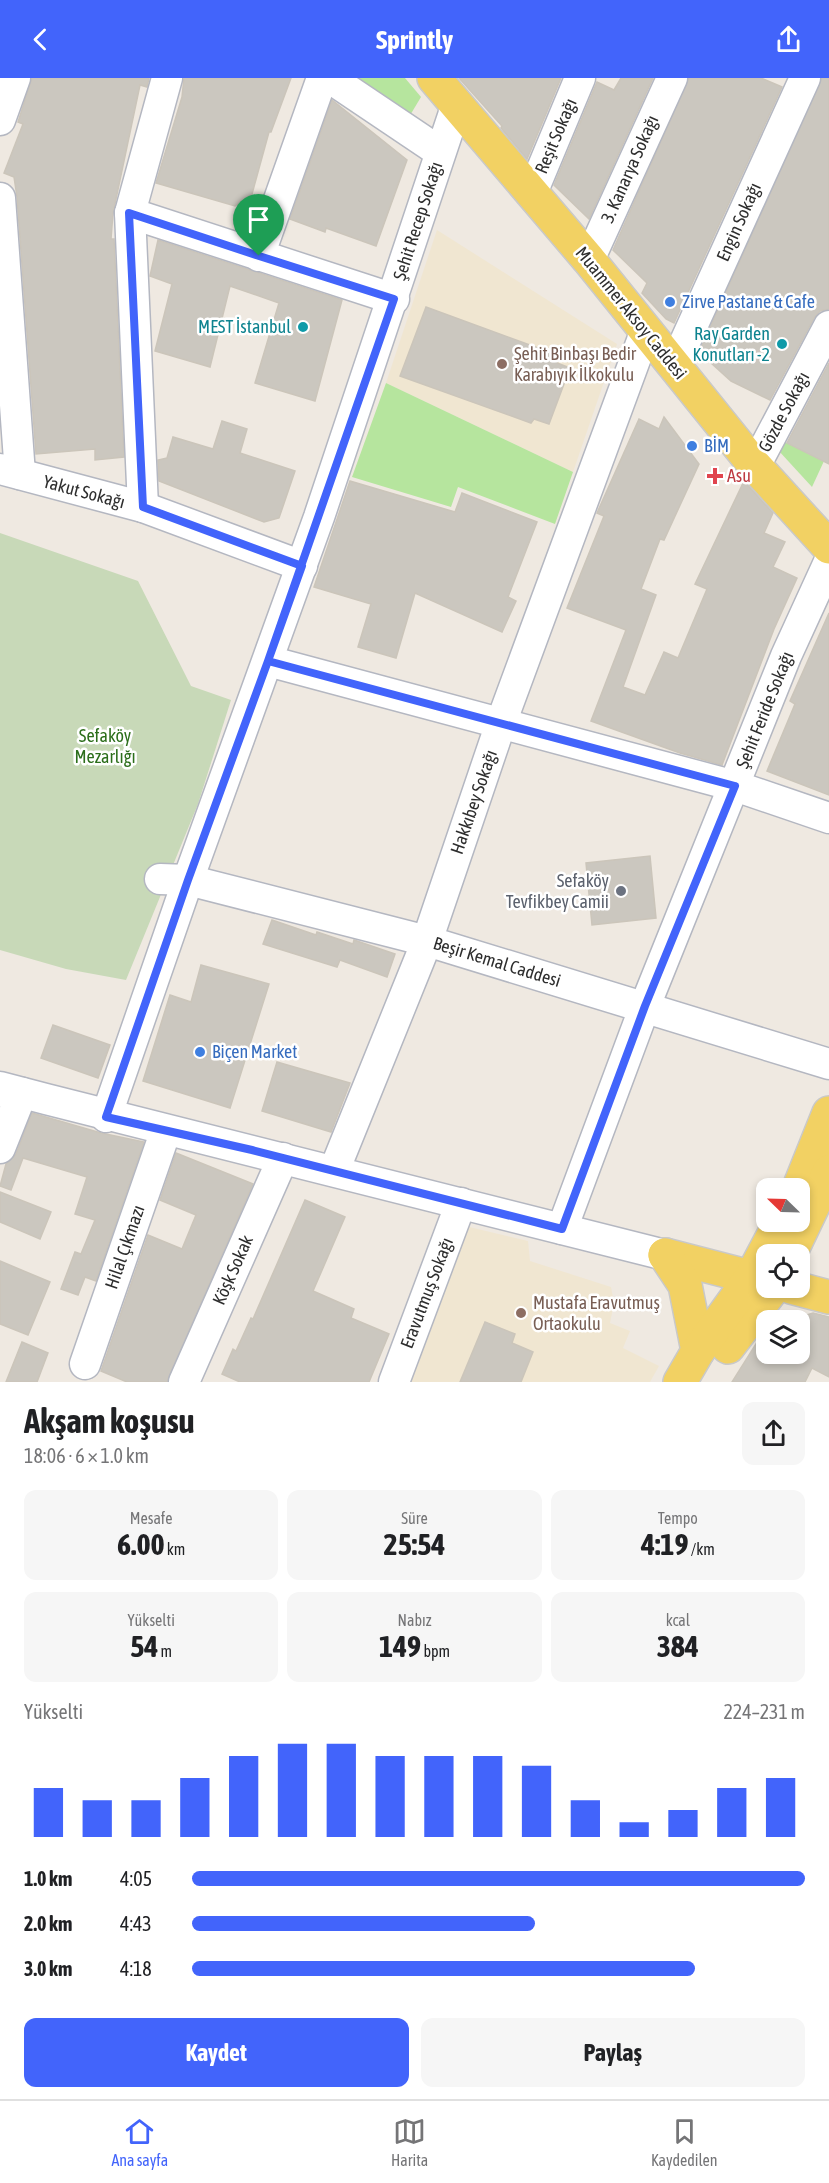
<!DOCTYPE html>
<html lang="tr">
<meta charset="utf-8">
<style>
:root{--surface:#fff;--page:#f6f6f6;--text:#202124;--muted:#757577;--line:#e0e0e0;--accent:#4264fb}
body{margin:0;font-family:"Asap Condensed",sans-serif;background:var(--page);color:var(--text);height:100vh;display:flex;flex-direction:column;font-size:22px;white-space:nowrap}
*{box-sizing:border-box;margin:0}
p{font-size:20px;color:var(--muted)}
.icon{flex:none;width:33px;height:33px;fill:none;stroke:currentColor;stroke-width:2;stroke-linecap:round;stroke-linejoin:round}
.map{position:relative;height:1304px;overflow:hidden}
.side{display:flex;flex-direction:column;background:var(--surface);flex:1}
.side>*{flex:none}
.needle{width:39px;rotate:293deg}
.controls{position:absolute;left:756px;top:1100px;display:grid;gap:12px}
.controls a{display:grid;place-items:center;width:54px;height:54px;border-radius:12px;background:var(--surface);box-shadow:0 3px 9px #0003;font-size:30px}
.pin{position:absolute;display:grid;place-items:center;width:51px;height:51px;color:#fff;margin:-62px -26px;border-radius:50% 50% 50% 0;rotate:-45deg;box-shadow:0 0 6px #0007}
.pin .icon{rotate:45deg}
.round{display:grid;place-items:center;flex:none;width:63px;height:63px;border-radius:12px;background:var(--page)}
.head{display:flex;align-items:center;justify-content:space-between;height:102px;padding:0 24px}
h1{font-size:33px;font-weight:700;line-height:45px}
.stats{display:grid;grid-template-columns:repeat(3,1fr);gap:9px;height:102px;padding:6px 24px}
.stats div{display:grid;align-content:center;border-radius:12px;background:var(--page);text-align:center}
.stats b{font-size:30px;font-weight:700}
.stats small{font-size:16px;font-weight:400}
.stats p{font-size:16px}
.chart{height:168px;padding:12px 24px}
.chart p{display:flex;justify-content:space-between}
.chart svg{width:100%;height:108px;margin-top:6px;stroke:var(--accent);stroke-width:6}
.cta{display:flex;gap:12px;margin-top:auto;padding:12px 24px}
.cta a{flex:1;height:69px;border-radius:12px;background:var(--accent);color:#fff;font-size:24px;font-weight:700;line-height:69px;text-align:center}
.cta a+a{background:var(--page);color:var(--text)}
ul{padding:0 24px;list-style:none;font-size:20px}
li{display:grid;grid-template-columns:96px 72px 1fr;align-items:center;height:45px}
li i{height:15px;border-radius:8px;background:var(--accent)}
header{display:flex;justify-content:space-between;align-items:center;height:78px;padding:0 24px;background:var(--accent);color:#fff;font-size:27px;font-weight:700}
.tab-bar{display:flex;justify-content:space-around;align-items:center;height:84px;border-top:2px solid var(--line);background:var(--surface);font-size:16px;color:var(--muted)}
.tab-bar a{display:grid;justify-items:center;gap:3px}
.tab-bar .current{color:var(--accent)}
.map>svg:first-child{display:block}
.education{fill:#f0e6d1}
.green{fill:#b6e59e}
.cemetery{fill:#c8d9b8}
.building{fill:#cbc7bf;stroke:#cbc5ba;stroke-width:1.5}
.lines{fill:none;stroke-linecap:round;stroke-linejoin:round}
.minor-casing{stroke:#b4b7c1;stroke-width:33}
.major-casing{stroke:#c9c9c9;stroke-width:36}
.minor{stroke:#fff;stroke-width:30}
.major{stroke:#f2d163;stroke-width:33}
.route-casing{stroke:#fff;stroke-width:12}
.route{stroke:#4264fb;stroke-width:8}
.shop-dot{fill:#3f7fe0;stroke:#fff;stroke-width:2}
.culture-dot{fill:#0f9aa8;stroke:#fff;stroke-width:2}
.education-dot{fill:#8d6e63;stroke:#fff;stroke-width:2}
.health-dot{fill:#e0444e;stroke:#fff;stroke-width:2}
.worship-dot{fill:#6b7280;stroke:#fff;stroke-width:2}
.labels{text-anchor:middle;stroke-width:5;stroke-linejoin:round;paint-order:stroke}
.street-label{font-size:18px;fill:#2e2e2e;stroke:#fff}
.shop-label{font-size:18px;fill:#366cbe;stroke:#fff;text-anchor:start}
.culture-label{font-size:18px;fill:#0d838f;stroke:#fff;text-anchor:end}
.education-label{font-size:18px;fill:#785e54;stroke:#fff;text-anchor:start}
.health-label{font-size:18px;fill:#be3a42;stroke:#fff;text-anchor:start}
.park-label{font-size:18px;fill:#2c6e1b;stroke:#fff}
.worship-label{font-size:18px;fill:#5b616d;stroke:#fff;text-anchor:end}
</style>
<header><svg class="icon" aria-label="back" viewBox="0 0 24 24"><path d="M15 5l-7 7 7 7"/></svg>Sprintly<svg class="icon" aria-label="share" viewBox="0 0 24 24"><path d="M12 15V3M7 8l5-5 5 5M5 13v7h14v-7"/></svg></header>
<div class="map">
<svg width="829" height="1304" viewBox="0 0 829 1304">
<rect width="100%" height="100%" fill="#efe9e1"/>
<!-- education -->
<g class="education">
<path d="M437 152 617 266 573 394 386 305Z"/>
<path d="M461 1147 528 1163 530 1183 611 1209 614 1225 610 1245 630 1253 623 1270 659 1288 650 1304H404Z"/>
</g>
<!-- green -->
<g class="green">
<path d="M353 0H405L421 19 409 39Z"/>
<path d="M386 305 573 394 555 446 458 409 451 429 352 399Z"/>
<path d="M783 363 824 383 812 409 778 372Z"/>
</g>
<!-- cemetery -->
<path class="cemetery" d="M0 455 138 503 191 608 231 622 198 726 126 902 66 891 0 872Z"/>
<!-- building -->
<g class="building">
<path d="M32 0H149L147 9 140 7 113 135 111 161H114L124 379 95 382V371L36 376 17 119 14 99 4 95 23 46 18 44Z"/>
<path d="M184 0H291L271 54H269L252 116 235 128 156 105 182 19Z"/>
<path d="M459 0H561L527 81 501 50 502 48Z"/>
<path d="M621 0H653L589 141 554 107 597 4 614 12Z"/>
<path d="M689 0H761L782 9 674 245 666 241 642 215 647 205 613 172Z"/>
<path d="M822 0H829V231L820 233 814 240 770 322 731 303 699 274Z"/>
<path d="M332 22 407 82 376 168 326 150 325 154 290 141Z"/>
<path d="M158 162 342 222 315 323 255 305 279 225 230 208 210 289 155 273 172 206 150 198Z"/>
<path d="M426 229 560 278 557 285 570 290 549 346 534 341 531 345 400 298Z"/>
<path d="M829 285V386L787 365Z"/>
<path d="M664 339 699 386 664 462 660 461 641 511 656 517 623 609 645 617 664 574 678 580 707 511 695 506 744 403 773 435 764 455 785 464 773 489 797 500 774 551 722 687 680 675 591 643 626 552 567 530 604 438 597 435 639 341 659 351Z"/>
<path d="M222 343 247 351 240 375 295 393 279 440 264 444 159 403 158 382 167 380 173 359 213 371Z"/>
<path d="M350 403 455 434 462 415 537 444 508 519 516 523 502 554 415 515 396 580 358 569 371 526 314 509Z"/>
<path d="M829 535V717L767 693 795 626 790 623Z"/>
<path d="M650 778 656 840 592 847 586 785Z"/>
<path d="M272 842 316 857 317 854 353 866 354 862 395 876 387 899 340 882 337 889 263 866Z"/>
<path d="M201 887 269 906 230 1030 143 1003 170 917 191 924Z"/>
<path d="M53 947 110 967 98 1000 41 980Z"/>
<path d="M277 984 350 1005 331 1054 262 1033Z"/>
<path d="M32 1035 101 1055 144 1064 96 1203 85 1199 78 1217 61 1211 75 1174 81 1176 95 1142 75 1136 87 1099 23 1080 11 1112 0 1108 6 1086 16 1076Z"/>
<path d="M176 1075 253 1106 167 1304H127L101 1293 148 1157 182 1171 196 1137 160 1122Z"/>
<path d="M0 1114 51 1134 40 1161 0 1144Z"/>
<path d="M305 1122 345 1139 313 1213 354 1231 351 1240 389 1256 369 1304H240L222 1296 233 1271 236 1273 251 1240 253 1241Z"/>
<path d="M0 1183 50 1204 28 1257 0 1246Z"/>
<path d="M813 1235 829 1239V1299L812 1290 805 1304H732L766 1250V1275H800V1239Z"/>
<path d="M485 1244 515 1256 512 1265 533 1274 521 1304H460Z"/>
<path d="M22 1264 48 1275 37 1304H6Z"/>
</g>
<g class="lines">
<defs>
<g id="minor">
<path d="M330 0 440 74"/>
<path d="M0 42 15 0"/>
<path d="M532 115 580 0"/>
<path d="M0 120 20 396"/>
<path d="M130 135 394 221"/>
<path d="M259 178 322 0"/>
<path d="M589 182 672 0"/>
<path d="M674 288 805 0"/>
<path d="M755 388 829 248"/>
<path d="M0 391 143 429 302 488"/>
<path d="M143 429 130 135 167 0"/>
<path d="M268 583 735 708 829 740"/>
<path d="M160 801 188 802 427 863 829 986"/>
<path d="M0 1009C221 1067 443 1121 665 1177"/>
<path d="M106 1039 188 802 319 439 456 29"/>
<path d="M0 1070 22 1015 3 1014"/>
<path d="M334 1093 427 863 501 645 646 252"/>
<path d="M562 1151 645 928 786 578 829 484"/>
<path d="M85 1286 166 1052"/>
<path d="M184 1304 283 1080"/>
<path d="M394 1304 461 1125"/>
</g>
<g id="major">
<path d="M434 0 589 182 755 388 829 469"/>
<path d="M799 1110 829 1035"/>
<path d="M790 1176 829 1094"/>
<path d="M665 1177 766 1203"/>
<path d="M665 1177 685 1207 698 1273"/>
<path d="M791 1209 829 1219"/>
<path d="M728 1269 774 1209"/>
<path d="M680 1304 698 1273 752 1198 781 1143"/>
</g>
</defs>
<!-- minor casing -->
<use href="#minor" class="minor-casing"/>
<!-- major casing -->
<use href="#major" class="major-casing"/>
<!-- minor -->
<use href="#minor" class="minor"/>
<!-- major -->
<use href="#major" class="major"/>
</g>
<g class="lines">
<defs>
<path id="route" d="M259 178 394 221 268 583 188 802 106 1039 252 1072 562 1151 645 928 735 708 268 583 302 488 143 429 129 135 259 178"/>
</defs>
<!-- route casing -->
<use href="#route" class="route-casing"/>
<!-- route -->
<use href="#route" class="route"/>
</g>
<!-- markers -->
<g class="shop-dot">
<circle cx="670" cy="224" r="6"/>
<circle cx="692" cy="368" r="6"/>
<circle cx="200" cy="974" r="6"/>
</g>
<g class="culture-dot">
<circle cx="303" cy="249" r="6"/>
<circle cx="782" cy="266" r="6"/>
</g>
<g class="education-dot">
<circle cx="502" cy="286" r="6"/>
<circle cx="521" cy="1235" r="6"/>
</g>
<path class="health-dot" d="M712 389h6v6h6v6h-6v6h-6v-6h-6v-6h6z"/>
<circle class="worship-dot" cx="621" cy="813" r="6"/>
<g class="labels">
<!-- street labels -->
<g class="street-label">
<text transform="translate(556 58) rotate(-67)" y="6">Reşit Sokağı</text>
<text transform="translate(630 91) rotate(-66)" y="6">3. Kanarya Sokağı</text>
<text transform="translate(418 143) rotate(-72)" y="6">Şehit Recep Sokağı</text>
<text transform="translate(739 144) rotate(-66)" y="6">Engin Sokağı</text>
<text transform="translate(631 235) rotate(51)" y="6">Muammer Aksoy Caddesi</text>
<text transform="translate(784 334) rotate(-62)" y="6">Gözde Sokağı</text>
<text transform="translate(84 414) rotate(15)" y="6">Yakut Sokağı</text>
<text transform="translate(765 632) rotate(-68)" y="6">Şehit Feride Sokağı</text>
<text transform="translate(474 724) rotate(-71)" y="6">Hakkıbey Sokağı</text>
<text transform="translate(497 884) rotate(17)" y="6">Beşir Kemal Caddesi</text>
<text transform="translate(125 1169) rotate(-71)" y="6">Hilal Çıkmazı</text>
<text transform="translate(233 1192) rotate(-66)" y="6">Köşk Sokak</text>
<text transform="translate(427 1215) rotate(-69)" y="6">Eravutmuş Sokağı</text>
</g>
<!-- shop labels -->
<g class="shop-label">
<text x="682" y="230">Zirve Pastane &amp; Cafe</text>
<text x="704" y="374">BİM</text>
<text x="212" y="980">Biçen Market</text>
</g>
<!-- culture labels -->
<g class="culture-label">
<text x="291" y="255">MEST İstanbul</text>
<text x="770" y="262">Ray Garden<tspan x="770" dy="21">Konutları -2</tspan></text>
</g>
<!-- education labels -->
<g class="education-label">
<text x="514" y="282">Şehit Binbaşı Bedir<tspan x="514" dy="21">Karabıyık İlkokulu</tspan></text>
<text x="533" y="1231">Mustafa Eravutmuş<tspan x="533" dy="21">Ortaokulu</tspan></text>
</g>
<!-- health labels -->
<g class="health-label">
<text x="727" y="404">Asu</text>
</g>
<!-- park labels -->
<g class="park-label">
<text x="105" y="664">Sefaköy<tspan x="105" dy="21">Mezarlığı</tspan></text>
</g>
<!-- worship labels -->
<g class="worship-label">
<text x="609" y="809">Sefaköy<tspan x="609" dy="21">Tevfikbey Camii</tspan></text>
</g>
</g>
</svg>
<div class="controls">
<a><svg class="needle" viewBox="-14 -14 28 28"><path d="M0-13l5 13h-10z" fill="#e53935"/><path d="M0 13l5-13h-10z" fill="#757577"/></svg></a>
<a><svg class="icon" aria-label="locate" viewBox="0 0 24 24"><circle cx="12" cy="12" r="6"/><path d="M12 2v4M12 18v4M2 12h4M18 12h4"/></svg></a>
<a><svg class="icon" aria-label="layers" viewBox="0 0 24 24"><path d="M12 4l9 5-9 5-9-5zM3 14l9 5 9-5"/></svg></a>
</div>
<div class="pin" style="left:259px;top:178px;background:#1e9e55"><svg class="icon" aria-label="arrive" viewBox="0 0 24 24"><path d="M6 21V4h12l-3 4 3 4H6"/></svg></div>
</div>
<section class="side">
<div class="head"><div><h1>Akşam koşusu</h1><p>18:06 · 6 × 1.0 km</p></div><a class="round"><svg class="icon" aria-label="share" viewBox="0 0 24 24"><path d="M12 15V3M7 8l5-5 5 5M5 13v7h14v-7"/></svg></a></div>
<div class="stats">
<div><p>Mesafe</p><b>6.00<small> km</small></b></div>
<div><p>Süre</p><b>25:54</b></div>
<div><p>Tempo</p><b>4:19<small> /km</small></b></div>
</div>
<div class="stats">
<div><p>Yükselti</p><b>54<small> m</small></b></div>
<div><p>Nabız</p><b>149<small> bpm</small></b></div>
<div><p>kcal</p><b>384</b></div>
</div>
<div class="chart"><p><span>Yükselti</span>224–231 m</p>
<svg viewBox="0 0 160 44" preserveAspectRatio="none"><path d="M5 44V24M15 44V29M25 44V29M35 44V20M45 44V11M55 44V6M65 44V6M75 44V11M85 44V11M95 44V11M105 44V15M115 44V29M125 44V38M135 44V33M145 44V24M155 44V20"/></svg>
</div>
<ul>
<li><b>1.0 km</b>4:05<i style="width:100%"></i></li>
<li><b>2.0 km</b>4:43<i style="width:56%"></i></li>
<li><b>3.0 km</b>4:18<i style="width:82%"></i></li>
</ul>
<div class="cta"><a>Kaydet</a><a>Paylaş</a></div>
</section>
<nav class="tab-bar">
<a class="current"><svg class="icon" aria-label="home" viewBox="0 0 24 24"><path d="M3 11l9-7 9 7M6 9v11h12V9"/></svg>Ana sayfa</a>
<a><svg class="icon" aria-label="map" viewBox="0 0 24 24"><path d="M3 6l6-2 6 2 6-2v14l-6 2-6-2-6 2zM9 4v14M15 6v14"/></svg>Harita</a>
<a><svg class="icon" aria-label="saved" viewBox="0 0 24 24"><path d="M7 4h10v16l-5-4-5 4z"/></svg>Kaydedilen</a>
</nav>
